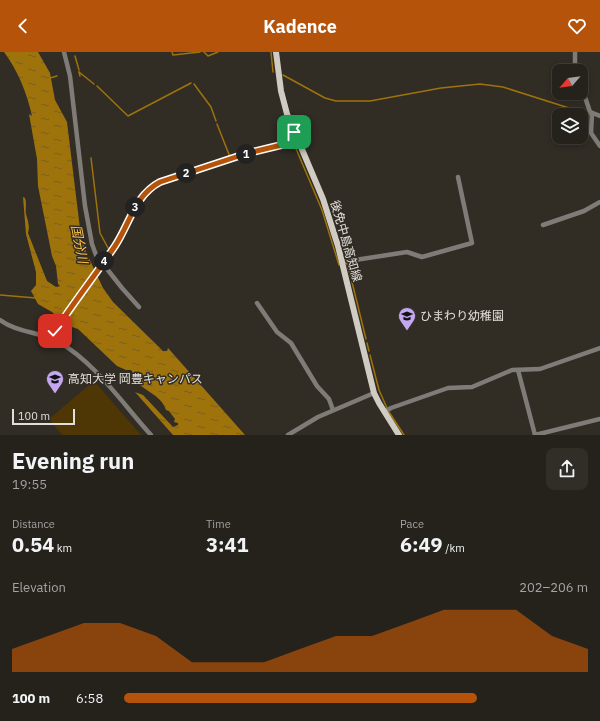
<!DOCTYPE html>
<meta charset="utf-8">
<style>
:root{--surface:#25211b;--page:#312e28;--text:#f1f3f6;--muted:#a3a3a3;--line:#423e3a;--accent:#b45309}
body{margin:0;font-family:"IBM Plex Sans","Noto Sans JP",sans-serif;background:var(--page);color:var(--text);height:100vh;display:flex;flex-direction:column;font-size:15px;white-space:nowrap}
*{box-sizing:border-box;margin:0}
p{font-size:13px;color:var(--muted)}
.icon{flex:none;width:22px;height:22px;fill:none;stroke:currentColor;stroke-width:2;stroke-linecap:round;stroke-linejoin:round}
.map{position:relative;height:383px;overflow:hidden}
.details{display:flex;flex-direction:column;background:var(--surface);flex:1}
.details>*{flex:none}
.needle{width:26px;rotate:242deg}
.tools{position:absolute;left:552px;top:12px;display:grid;gap:8px}
.tools a{display:grid;place-items:center;width:36px;height:36px;border-radius:8px;background:var(--surface);box-shadow:0 2px 6px #0003,0 0 0 1px var(--line);font-size:20px}
.scale{position:absolute;left:12px;bottom:10px;width:63px;box-sizing:border-box;padding-left:4px;border:2px solid #e2dfda;border-top:0;font-size:11px;line-height:14px;white-space:nowrap;color:#e2dfda;-webkit-text-stroke:3px #312c24;paint-order:stroke}
.pin{position:absolute;display:grid;place-items:center;width:34px;height:34px;color:#fff;margin:-17px;border-radius:8px;box-shadow:0 2px 6px #0006}
.km{position:absolute;width:20px;height:20px;margin:-10px;border-radius:50%;background:#222;color:#fff;font-size:11px;line-height:20px;text-align:center}
.round{display:grid;place-items:center;flex:none;width:42px;height:42px;border-radius:8px;background:var(--page)}
.head{display:flex;align-items:center;justify-content:space-between;height:68px;padding:0 12px}
h1{font-size:22px;font-weight:800;line-height:30px}
.metrics{display:grid;grid-template-columns:repeat(3,1fr);gap:6px;height:68px;padding:4px 12px}
.metrics div{display:grid;align-content:center}
.metrics b{font-size:20px;font-weight:800}
.metrics small{font-size:11px;font-weight:400}
.metrics p{font-size:11px}
.chart{height:112px;padding:8px 12px}
.chart p{display:flex;justify-content:space-between}
.chart svg{width:100%;height:72px;margin-top:4px;fill:var(--accent);opacity:.7}
ul{padding:0 12px;list-style:none;font-size:13px}
li{display:grid;grid-template-columns:64px 48px 1fr;align-items:center;height:30px}
li i{height:10px;border-radius:5px;background:var(--accent)}
header{display:flex;justify-content:space-between;align-items:center;height:52px;padding:0 12px;background:var(--accent);color:#fff;font-size:18px;font-weight:800}
.map>svg:first-child{display:block}
.green{fill:#4e3705}
.water{fill:url(#water-ripples)}
.lines{fill:none;stroke-linecap:round;stroke-linejoin:round}
.stream{stroke:#9e730b;stroke-width:1.5}
.minor{stroke:#7f7c78;stroke-width:4.5}
.major{stroke:#d1ccc3;stroke-width:6}
.route-casing{stroke:#fff;stroke-width:8}
.route{stroke:#b45309;stroke-width:5}
.labels{text-anchor:middle;stroke-width:3;stroke-linejoin:round;paint-order:stroke}
.street-label{font-size:12px;fill:#e2dfda;stroke:#312c24}
.poi-label{font-size:12px;fill:#e2dfda;stroke:#312c24;text-anchor:start}
.water-label{font-size:13px;font-style:italic;fill:#fec34c;stroke:#312c24}
</style>
<header><svg class="icon" aria-label="back" viewBox="0 0 24 24"><path d="M15 5l-7 7 7 7"/></svg>Kadence<svg class="icon" aria-label="heart" viewBox="0 0 24 24"><path d="M12 20l-8-8c-3-5 5-10 8-4 3-6 11-1 8 4z"/></svg></header>
<div class="map">
<svg width="600" height="383" viewBox="0 0 600 383">
<defs>
<pattern id="water-ripples" width="26" height="14" patternUnits="userSpaceOnUse"><rect width="26" height="14" fill="#9e730b"/><path d="M2 4q2-2 4 0t4 0M15 11q2-2 4 0t4 0" fill="none" stroke="#7a6021"/></pattern>
</defs>
<rect width="100%" height="100%" fill="#312c24"/>
<!-- green -->
<path class="green" d="M94 329 141 383H62L49 367Z"/>
<!-- water -->
<path class="water" d="M4 0H38L50 21 55 48 67 70 81 185 86 200 103 236 113 250 163 299H167L168 296 245 383H173L135 340 143 343 173 375 178 373V371L174 370 175 367 169 359 166 358C162 346 152 342 141 334 135 330 135 323 131 318H126L117 314 78 277 66 273 52 260 38 252 31 239 36 233V220L26 182 23 145 25 146C27 152 25 157 26 162 28 170 30 173 28 181L47 229 56 235 60 234 58 232 56 214 52 204 38 134 37 107 29 62 32 64C27 41 18 19 4 0Z"/>
<g class="lines">
<!-- stream -->
<g class="stream">
<path d="M172 0 173 3 200 0"/>
<path d="M204 0 208 4 218 0"/>
<path d="M271 0 273 20"/>
<path d="M75 4 79 18"/>
<path d="M79 20 94 32"/>
<path d="M79 20 80 24"/>
<path d="M283 23 325 46 336 49H370L441 36 480 32 503 35 591 63"/>
<path d="M50 26 57 24"/>
<path d="M194 32 211 55 216 69"/>
<path d="M97 34 128 64 191 31"/>
<path d="M217 72 230 105"/>
<path d="M294 92 322 158 339 213"/>
<path d="M91 106 100 181 108 196"/>
<path d="M347 212 351 226"/>
<path d="M352 230 366 287"/>
<path d="M0 243 36 246"/>
<path d="M367 291 369 299"/>
<path d="M370 303 379 338 387 356"/>
<path d="M389 360 404 383"/>
</g>
<!-- minor -->
<g class="minor">
<path d="M64 0 70 24 85 154 92 192 96 203 122 236 139 255"/>
<path d="M575 0V19"/>
<path d="M581 33 590 60 600 64"/>
<path d="M592 61 591 81 600 94"/>
<path d="M543 173 584 159 600 150"/>
<path d="M342 210 407 200 422 205 472 191 458 125"/>
<path d="M257 251 277 280 291 291 317 334 329 347 333 358"/>
<path d="M0 268C16 280 39 280 57 289 95 310 122 351 151 383"/>
<path d="M52 287 55 279 116 192 132 160 150 137 161 130 198 117 248 101 298 89"/>
<path d="M518 318 535 383"/>
<path d="M384 360 391 356 448 336 472 335 512 318 540 317 600 296"/>
<path d="M288 383 318 365 374 341"/>
<path d="M535 383 600 367"/>
</g>
<!-- major -->
<path class="major" d="M276 0 281 39 287 62 323 147 338 194 374 341 379 351 399 383"/>
</g>
<g class="lines">
<defs>
<path id="route" d="M55 279C74 250 96 222 115 194 130 171 135 143 160 130L248 101 298 89 294 80"/>
</defs>
<!-- route casing -->
<use href="#route" class="route-casing"/>
<!-- route -->
<use href="#route" class="route"/>
</g>
<!-- icons -->
<defs>
<symbol id="school-pin" viewBox="-11 -11 22 30"><path d="M0 17L-7.5 6A9.5 9.5 0 1 1 7.5 6Z" fill="#c4a7f1" stroke="#312c24"/><path d="M0-5L7-2L0 1L-7-2ZM-4 1L0 2.5L4 1V4Q0 6-4 4Z" fill="#111"/></symbol>
<symbol id="university-pin" viewBox="-11 -11 22 30"><path d="M0 17L-7.5 6A9.5 9.5 0 1 1 7.5 6Z" fill="#c4a7f1" stroke="#312c24"/><path d="M0-5L7-2L0 1L-7-2ZM-4 1L0 2.5L4 1V4Q0 6-4 4Z" fill="#111"/></symbol>
</defs>
<g fill-rule="evenodd">
<use href="#school-pin" x="397" y="254" width="20" height="27"/>
<use href="#university-pin" x="45" y="317" width="20" height="27"/>
</g>
<g class="labels">
<!-- street labels -->
<g class="street-label">
<text transform="translate(346 189) rotate(74)" y="4">後免中島高知線</text>
</g>
<!-- poi labels -->
<g class="poi-label">
<text x="420" y="268">ひまわり幼稚園</text>
<text x="68" y="331">高知大学 岡豊キャンパス</text>
</g>
<!-- water labels -->
<g class="water-label">
<text transform="translate(80 192) rotate(79)" y="5">国分川</text>
</g>
</g>
</svg>
<div class="tools">
<a><svg class="needle" viewBox="-14 -14 28 28"><path d="M0-13l5 13h-10z" fill="#e53935"/><path d="M0 13l5-13h-10z" fill="#a3a3a3"/></svg></a>
<a><svg class="icon" aria-label="layers" viewBox="0 0 24 24"><path d="M12 4l9 5-9 5-9-5zM3 14l9 5 9-5"/></svg></a>
</div>
<div class="scale">100 m</div>
<div class="pin" style="left:294px;top:80px;background:#1e9e55"><svg class="icon" aria-label="arrive" viewBox="0 0 24 24"><path d="M6 21V4h12l-3 4 3 4H6"/></svg></div>
<div class="pin" style="left:55px;top:279px;background:#d93025"><svg class="icon" aria-label="check" viewBox="0 0 24 24"><path d="M5 12l5 5 9-10"/></svg></div>
<b class="km" style="left:246px;top:102px">1</b>
<b class="km" style="left:186px;top:121px">2</b>
<b class="km" style="left:135px;top:155px">3</b>
<b class="km" style="left:104px;top:209px">4</b>
</div>
<section class="details">
<div class="head"><div><h1>Evening run</h1><p>19:55</p></div><a class="round"><svg class="icon" aria-label="share" viewBox="0 0 24 24"><path d="M12 15V3M7 8l5-5 5 5M5 13v7h14v-7"/></svg></a></div>
<div class="metrics">
<div><p>Distance</p><b>0.54<small> km</small></b></div>
<div><p>Time</p><b>3:41</b></div>
<div><p>Pace</p><b>6:49<small> /km</small></b></div>
</div>
<div class="chart"><p><span>Elevation</span>202–206 m</p>
<svg viewBox="0 0 160 44" preserveAspectRatio="none"><path d="M0 44V30L10 22L20 14L30 14L40 22L50 38L60 38L70 38L80 30L90 22L100 22L110 14L120 6L130 6L140 6L150 22L160 30V44z"/></svg>
</div>
<ul>
<li><b>100 m</b>6:58<i style="width:76%"></i></li>
</ul>
</section>
